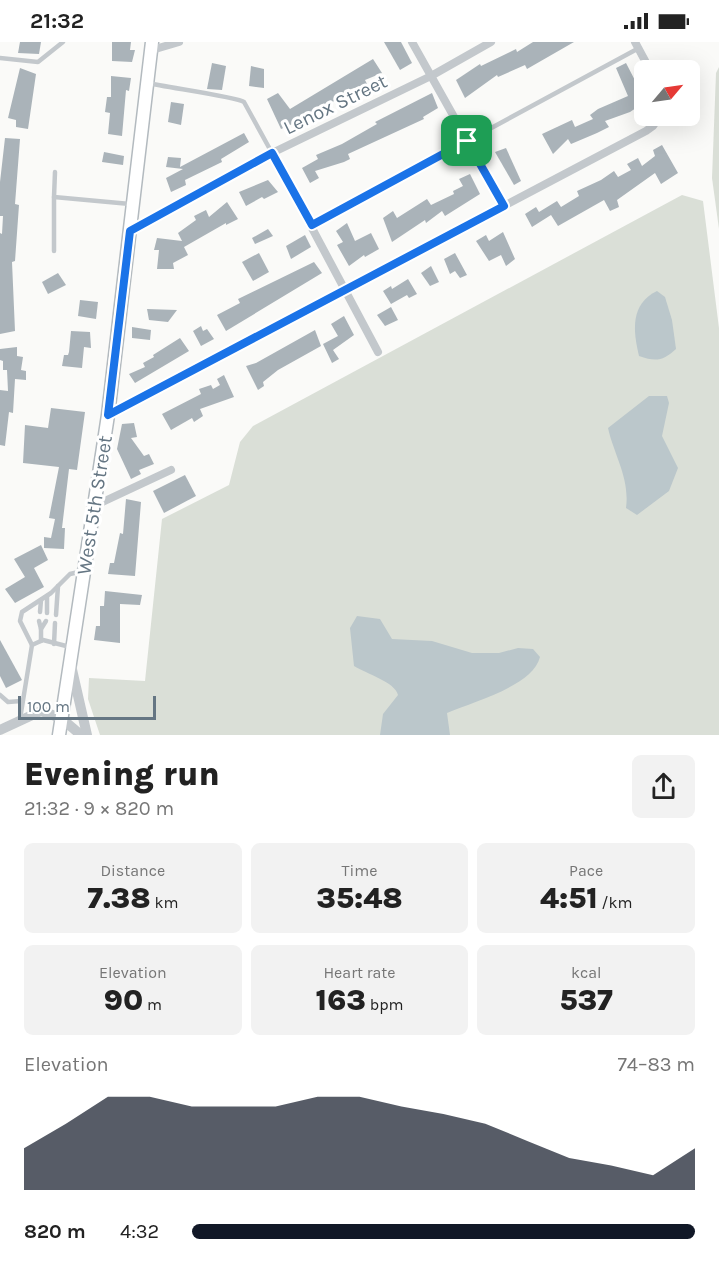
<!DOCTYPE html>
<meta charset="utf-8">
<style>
:root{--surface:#fff;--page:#f2f2f2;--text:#222;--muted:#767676;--accent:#111827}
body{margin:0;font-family:Karla,sans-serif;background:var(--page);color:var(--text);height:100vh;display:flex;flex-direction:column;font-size:22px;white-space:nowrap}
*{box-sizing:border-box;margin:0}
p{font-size:20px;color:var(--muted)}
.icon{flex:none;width:33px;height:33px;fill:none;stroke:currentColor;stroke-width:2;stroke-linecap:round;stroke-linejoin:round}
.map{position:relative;height:693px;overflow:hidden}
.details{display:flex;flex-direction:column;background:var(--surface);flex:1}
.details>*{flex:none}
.needle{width:39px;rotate:61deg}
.controls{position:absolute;left:634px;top:18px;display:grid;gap:12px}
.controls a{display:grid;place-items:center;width:66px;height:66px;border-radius:9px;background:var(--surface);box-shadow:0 6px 24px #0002;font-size:30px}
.scale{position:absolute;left:18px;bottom:15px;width:138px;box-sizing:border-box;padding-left:6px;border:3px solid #657683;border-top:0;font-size:16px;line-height:21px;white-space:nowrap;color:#657683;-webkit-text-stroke:4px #fff;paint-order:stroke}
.pin{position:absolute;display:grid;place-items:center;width:51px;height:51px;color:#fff;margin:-26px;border-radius:12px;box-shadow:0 3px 9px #0006}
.round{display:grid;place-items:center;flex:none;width:63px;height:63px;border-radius:9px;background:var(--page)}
.overview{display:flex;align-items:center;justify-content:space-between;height:102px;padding:0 24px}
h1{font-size:33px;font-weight:800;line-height:45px}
.metrics{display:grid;grid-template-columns:repeat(3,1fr);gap:9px;height:102px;padding:6px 24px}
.metrics div{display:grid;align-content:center;border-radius:9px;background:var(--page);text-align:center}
.metrics b{font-size:30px;font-weight:800}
.metrics small{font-size:16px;font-weight:400}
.metrics p{font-size:16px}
.chart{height:168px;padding:12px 24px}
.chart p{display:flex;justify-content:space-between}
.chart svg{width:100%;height:108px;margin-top:6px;fill:var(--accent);opacity:.7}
ul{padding:0 24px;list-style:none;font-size:20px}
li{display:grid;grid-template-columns:96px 72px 1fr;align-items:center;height:45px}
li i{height:15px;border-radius:8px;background:var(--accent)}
.status{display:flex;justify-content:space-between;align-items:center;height:42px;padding:0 30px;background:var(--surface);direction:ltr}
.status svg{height:16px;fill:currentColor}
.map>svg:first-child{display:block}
.green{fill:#dadfd7}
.water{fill:#bbc7cb}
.building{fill:#aab3b9}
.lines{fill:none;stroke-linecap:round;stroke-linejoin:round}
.secondary-casing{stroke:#b3babf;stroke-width:15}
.service{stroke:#c3c8cc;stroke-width:4.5}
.minor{stroke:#c3c8cc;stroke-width:8}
.tertiary{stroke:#c3c8cc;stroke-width:10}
.secondary{stroke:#fff;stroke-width:12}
.route-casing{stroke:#fff;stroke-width:12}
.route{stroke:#1a73e8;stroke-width:8}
.labels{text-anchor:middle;stroke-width:6;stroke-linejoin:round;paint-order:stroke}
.street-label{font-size:20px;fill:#657683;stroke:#fff}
</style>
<div class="status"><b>21:32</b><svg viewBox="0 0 49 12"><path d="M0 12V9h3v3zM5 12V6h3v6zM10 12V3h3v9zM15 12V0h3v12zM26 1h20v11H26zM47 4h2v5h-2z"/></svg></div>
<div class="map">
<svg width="719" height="693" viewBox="0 0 719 693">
<rect width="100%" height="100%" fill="#fafaf8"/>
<!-- green -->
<g class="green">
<path d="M719 25V187L712 136 716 31Z"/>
<path d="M682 153 703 159 719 286V693H100L88 657 89 636 145 639 162 477 229 443 240 400 253 384Z"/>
</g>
<!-- water -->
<g class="water">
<path d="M657 249 665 255 672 278 676 307C663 319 656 320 639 314 633 289 630 262 657 249Z"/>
<path d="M649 354H667L669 361 662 394 678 426 669 449 637 473 626 466C630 436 614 413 608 386Z"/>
<path d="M357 574 380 577 392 597 432 599 472 611H499L518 606 533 607 540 615C533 644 473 660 447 671L450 693H380L383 672 398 653C395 640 367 632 354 624L350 586Z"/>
</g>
<!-- building -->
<g class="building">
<path d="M20 0H41L39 12 18 11Z"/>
<path d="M112 0H131L130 8H135L132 20 112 19Z"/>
<path d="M384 0H401L412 21 400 28Z"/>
<path d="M533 0H574L527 27 525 23 498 35 497 33 465 56 456 38 480 22 481 24 516 7 517 10Z"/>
<path d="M373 17 382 31 365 38 367 42 348 48 350 51 339 58 320 63 308 75 281 87 267 57 278 51 290 67Z"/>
<path d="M212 21 226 24 222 48 207 47Z"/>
<path d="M626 21 641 50 645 47V60L630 70 605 79 609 85 597 91 571 102 568 97 553 112 542 92 572 78 575 85 593 77 590 73 598 67 628 54 616 26Z"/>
<path d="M251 24 264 27V46L249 44Z"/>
<path d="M20 26 36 32 28 87 16 85V78L8 76Z"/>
<path d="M111 34 131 36 129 49 126 48 122 94 108 92 110 71 105 70 107 55H111Z"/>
<path d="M432 51 438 66 423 75 424 77 348 112 350 117 344 120 315 129 319 136 310 141 302 126 318 117 316 113 342 102 377 82 375 80Z"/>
<path d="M171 60 184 62 181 83 168 80Z"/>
<path d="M244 91 249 100 221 117 222 120 185 138 186 143 171 150 166 136 183 127 166 125 168 115 181 116 180 125Z"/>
<path d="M5 96 20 97 15 162 19 163 15 219 12 220 15 289 0 292V191L2 192 3 174H0V140Z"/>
<path d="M662 103 678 131 661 142 655 131 617 158 619 165 610 169 604 158 558 184 551 173 532 185 525 172 536 165 539 170 557 159 561 165 579 154 577 149 601 138 614 129 618 135 631 128 627 122 638 116 642 124 655 114 653 108Z"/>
<path d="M506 106 521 139 514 143 495 110Z"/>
<path d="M104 110 124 114 123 123 102 120Z"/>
<path d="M470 132 480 152 445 174 442 169 426 181 425 178 392 200 383 176 393 169 397 176 427 157 431 163 454 152 453 149 463 144 459 137Z"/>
<path d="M268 138 278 150 264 157 262 155 246 164 239 150Z"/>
<path d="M227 160 238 177 226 183V181L184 205 188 213 173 221 174 227H157L159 208H154L157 196 182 199 178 191 196 178 194 174 206 168 209 175Z"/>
<path d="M347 181 355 199 371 191 379 207 365 215 364 213 349 224 337 203 343 200 336 189Z"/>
<path d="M268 187 273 194 255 202 252 196Z"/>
<path d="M503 190 515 217 506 224 501 213 489 219 476 199 486 193 489 199Z"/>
<path d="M305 193 311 205 291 217 286 204Z"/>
<path d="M259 211 269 230 253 239 242 220Z"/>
<path d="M455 211 467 233 460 236 455 229 450 232 444 217Z"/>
<path d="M314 220 322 231 226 289 217 273 240 261 238 257Z"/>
<path d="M431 224 439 240 430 244 421 231Z"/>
<path d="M58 231 66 243 48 252 42 240Z"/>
<path d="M408 237 417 252 409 256 407 253 391 262 383 249 391 244 392 247Z"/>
<path d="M80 258 98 260 96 277 78 274Z"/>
<path d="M391 265 398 278 385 284 377 273Z"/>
<path d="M147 267 177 268 168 280 149 278Z"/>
<path d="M344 274 354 293 333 308 339 317 332 321 323 302 338 294 331 282Z"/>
<path d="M201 284 203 289 207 287 214 297 201 304 193 289Z"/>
<path d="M132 285 151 288 150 298 132 296Z"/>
<path d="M315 288 321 304 278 328 263 340 264 344 258 348 246 324 256 321Z"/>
<path d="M71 289 90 290 91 306 84 305 82 326 62 324 64 313H68L69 310Z"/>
<path d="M180 296 189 309 135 341 129 332 145 325 143 321 154 315 153 313Z"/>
<path d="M17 305V314L23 315 21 328 26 329V338L15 337 13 371 9 370 5 404 0 403V348L8 349 7 328H3V319L0 318V307Z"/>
<path d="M224 333 234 355 200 367 203 374 194 380 192 376 171 388 162 372 201 352 199 347 211 343 213 347 220 343 217 337Z"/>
<path d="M51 366 85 370 77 428 69 427 62 486H65L64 507 44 506V495L51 496 55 477 49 476 59 425 23 421 25 383 48 386Z"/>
<path d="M134 381 137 395 131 396 144 414 149 412 154 422 139 428 141 432 131 437 117 407 122 382Z"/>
<path d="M185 433 196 454 164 471 153 449Z"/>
<path d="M126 457 141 460 135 534 108 532 110 521H114L120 491 123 492Z"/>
<path d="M41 503 48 518 34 526 44 545 15 561 5 547 25 535 14 517Z"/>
<path d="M105 549 142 553 140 563 120 562V601L94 598 96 584H100V564H104Z"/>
<path d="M0 598 22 638 6 646 0 634Z"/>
</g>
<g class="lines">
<defs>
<path id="secondary" d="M59 693 108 373 152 0"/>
</defs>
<!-- secondary casing -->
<use href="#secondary" class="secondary-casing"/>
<!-- service -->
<g class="service">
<path d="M0 16 38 20 63 0"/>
<path d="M148 41C164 45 238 55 244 60L272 111"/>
<path d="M54 155 55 130"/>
<path d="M312 183 639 6"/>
<path d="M54 209V155L130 162"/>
<path d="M47 554V571"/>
<path d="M40 570 41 558"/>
<path d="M56 573 58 544"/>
<path d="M39 579 41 587"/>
<path d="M41 599V587L46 579"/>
<path d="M54 602 55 581"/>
<path d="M32 603 20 579 22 570 51 551 70 532 83 529"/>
<path d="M0 653 8 660 21 659"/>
<path d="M20 677 32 603 43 598 70 605"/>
</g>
<!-- minor -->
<g class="minor">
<path d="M412 0 504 164"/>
<path d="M635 0 650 28"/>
<path d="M152 8 179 0"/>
<path d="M272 111 378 310"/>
<path d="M130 189 272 111 431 34 491 0"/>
<path d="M108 373 646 89 653 84 660 74"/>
<path d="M94 464 171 428"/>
</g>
<!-- tertiary -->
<g class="tertiary">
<path d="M71 623 87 693"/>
<path d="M0 688 41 669 61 676 81 693"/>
</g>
<!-- secondary -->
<use href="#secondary" class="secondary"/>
</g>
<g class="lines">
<defs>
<path id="route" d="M467 99 504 164 108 373 130 189 272 111 312 183Z"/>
</defs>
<!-- route casing -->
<use href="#route" class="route-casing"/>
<!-- route -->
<use href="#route" class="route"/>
</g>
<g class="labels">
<!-- street labels -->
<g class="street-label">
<text transform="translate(335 62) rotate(-26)" y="7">Lenox Street</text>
<text transform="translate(94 463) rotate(-81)" y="7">West 5th Street</text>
</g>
</g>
</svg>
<div class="controls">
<a><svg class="needle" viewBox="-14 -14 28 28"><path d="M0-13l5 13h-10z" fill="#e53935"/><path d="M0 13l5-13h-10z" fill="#767676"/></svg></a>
</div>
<div class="scale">100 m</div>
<div class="pin" style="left:467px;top:99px;background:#1e9e55"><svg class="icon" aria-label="arrive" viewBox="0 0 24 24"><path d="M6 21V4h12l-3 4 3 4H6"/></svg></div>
</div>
<section class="details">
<div class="overview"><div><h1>Evening run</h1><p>21:32 · 9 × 820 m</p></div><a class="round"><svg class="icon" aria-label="share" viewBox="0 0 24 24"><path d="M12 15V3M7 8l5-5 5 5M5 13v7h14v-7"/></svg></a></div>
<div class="metrics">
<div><p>Distance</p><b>7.38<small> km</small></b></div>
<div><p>Time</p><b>35:48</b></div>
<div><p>Pace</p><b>4:51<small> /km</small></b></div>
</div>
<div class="metrics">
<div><p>Elevation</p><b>90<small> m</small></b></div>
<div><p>Heart rate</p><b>163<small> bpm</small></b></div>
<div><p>kcal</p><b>537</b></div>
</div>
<div class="chart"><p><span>Elevation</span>74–83 m</p>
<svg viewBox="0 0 160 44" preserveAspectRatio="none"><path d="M0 44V27L10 17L20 6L30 6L40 10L50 10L60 10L70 6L80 6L90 10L100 13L110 17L120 24L130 31L140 34L150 38L160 27V44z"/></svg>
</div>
<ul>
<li><b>820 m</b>4:32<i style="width:100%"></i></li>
</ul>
</section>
